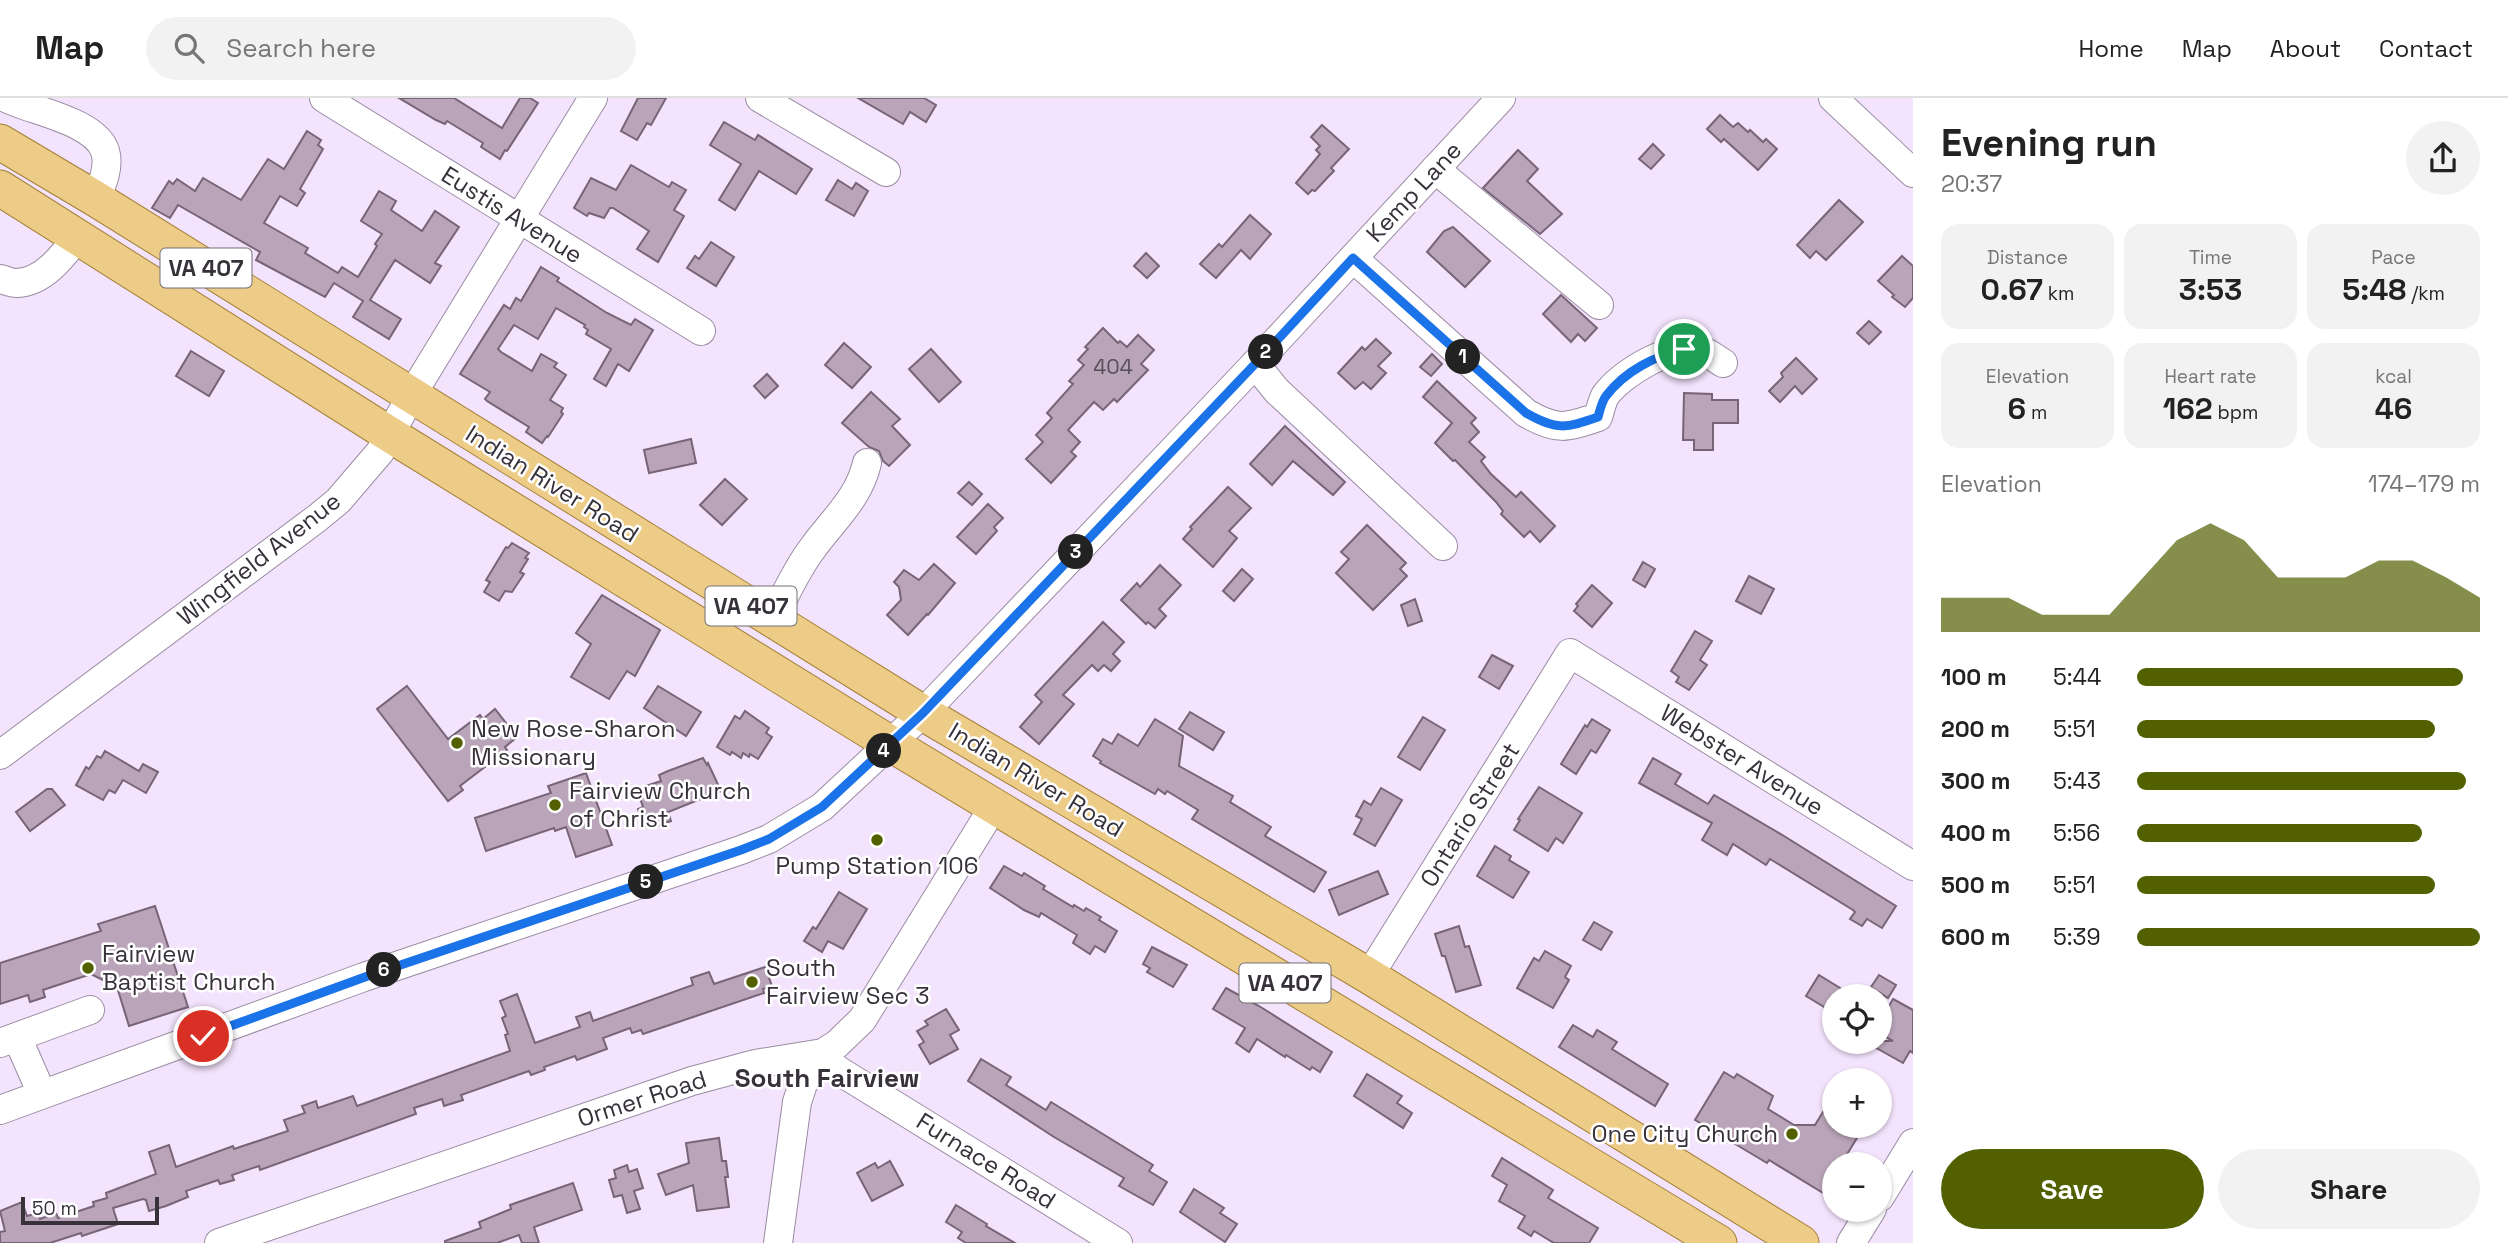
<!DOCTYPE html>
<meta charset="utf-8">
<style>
:root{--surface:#fff;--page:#f2f2f2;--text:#222;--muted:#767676;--line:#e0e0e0;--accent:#526000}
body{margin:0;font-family:"Space Grotesk",sans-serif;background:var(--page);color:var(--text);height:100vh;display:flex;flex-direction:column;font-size:26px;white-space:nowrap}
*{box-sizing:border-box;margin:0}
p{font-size:23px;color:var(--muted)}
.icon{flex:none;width:38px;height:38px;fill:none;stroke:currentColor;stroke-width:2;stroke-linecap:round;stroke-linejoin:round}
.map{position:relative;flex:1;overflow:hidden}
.details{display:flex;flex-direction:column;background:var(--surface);width:595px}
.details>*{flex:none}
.buttons{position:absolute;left:1822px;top:886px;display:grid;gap:14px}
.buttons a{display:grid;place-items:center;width:70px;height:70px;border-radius:50%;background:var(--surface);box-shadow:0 2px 5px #0004;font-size:35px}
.scale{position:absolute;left:21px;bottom:18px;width:138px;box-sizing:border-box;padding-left:7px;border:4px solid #37313a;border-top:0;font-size:19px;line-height:24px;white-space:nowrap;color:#37313a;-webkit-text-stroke:5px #fff;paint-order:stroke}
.pin{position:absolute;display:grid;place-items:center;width:60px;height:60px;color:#fff;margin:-30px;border:4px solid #fff;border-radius:50%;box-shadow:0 2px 7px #0007}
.km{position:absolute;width:35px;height:35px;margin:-18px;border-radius:50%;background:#222;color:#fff;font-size:19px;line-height:35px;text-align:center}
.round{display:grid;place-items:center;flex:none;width:74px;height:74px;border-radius:37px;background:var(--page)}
.overview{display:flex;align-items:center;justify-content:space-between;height:119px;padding:0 28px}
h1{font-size:38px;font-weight:800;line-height:52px}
.figures{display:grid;grid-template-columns:repeat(3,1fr);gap:10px;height:119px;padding:7px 28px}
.figures div{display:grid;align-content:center;border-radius:18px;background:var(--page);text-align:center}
.figures b{font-size:30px;font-weight:800}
.figures small{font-size:19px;font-weight:400}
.figures p{font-size:19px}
.chart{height:196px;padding:14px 28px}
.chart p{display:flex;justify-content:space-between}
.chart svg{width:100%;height:126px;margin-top:7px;fill:var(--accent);opacity:.7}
.action{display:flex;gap:14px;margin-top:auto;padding:14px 28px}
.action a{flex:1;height:80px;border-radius:42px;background:var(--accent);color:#fff;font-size:28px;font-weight:800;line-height:80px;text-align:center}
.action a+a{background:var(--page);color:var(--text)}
ul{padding:0 28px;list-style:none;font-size:23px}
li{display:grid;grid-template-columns:112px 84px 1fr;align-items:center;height:52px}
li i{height:18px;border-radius:9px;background:var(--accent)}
header{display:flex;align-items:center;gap:42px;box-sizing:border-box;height:98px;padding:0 35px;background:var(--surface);border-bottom:2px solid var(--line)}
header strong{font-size:33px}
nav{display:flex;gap:38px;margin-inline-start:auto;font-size:24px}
.search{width:490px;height:63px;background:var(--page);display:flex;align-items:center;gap:18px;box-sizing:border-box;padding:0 24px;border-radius:38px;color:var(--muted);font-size:26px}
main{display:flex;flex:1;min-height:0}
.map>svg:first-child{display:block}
.building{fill:#b9a4b9;stroke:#786477;stroke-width:2}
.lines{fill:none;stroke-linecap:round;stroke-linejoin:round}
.minor-casing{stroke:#9a8ca3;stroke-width:30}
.major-casing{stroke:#a48037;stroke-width:37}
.minor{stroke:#fff;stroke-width:28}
.major{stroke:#eccc86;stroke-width:35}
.route-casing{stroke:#fff;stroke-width:14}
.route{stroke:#1a73e8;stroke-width:9}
.poi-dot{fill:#526000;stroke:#fff;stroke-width:2.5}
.labels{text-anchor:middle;stroke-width:5;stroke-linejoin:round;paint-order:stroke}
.number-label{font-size:21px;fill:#584e5a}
.shield{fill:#fff;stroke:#736f75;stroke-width:2}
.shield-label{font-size:23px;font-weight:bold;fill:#37313a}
.street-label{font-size:24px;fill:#37313a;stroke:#fff}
.poi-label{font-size:24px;fill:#37313a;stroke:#fff;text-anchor:start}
.neighbourhood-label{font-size:26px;font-weight:bold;fill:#37313a;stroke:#fff}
</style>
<header>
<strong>Map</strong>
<div class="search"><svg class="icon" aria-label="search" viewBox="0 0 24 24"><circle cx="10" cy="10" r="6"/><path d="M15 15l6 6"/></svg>Search here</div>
<nav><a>Home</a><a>Map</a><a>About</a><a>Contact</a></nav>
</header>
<main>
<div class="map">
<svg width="1913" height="1145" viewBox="0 0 1913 1145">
<rect width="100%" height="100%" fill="#f3e3fc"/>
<!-- building -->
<g class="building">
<path d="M399 0H454L502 30 520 0H530L538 5 507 53 505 52 500 61 481 49 483 45 447 23 445 26 436 22Z"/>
<path d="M638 0H666L651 27 647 25 637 42 621 33Z"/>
<path d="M858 0H924L936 7 926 24 910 14 903 26Z"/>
<path d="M1720 17 1733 29 1738 25 1748 34 1750 32 1763 44 1766 41 1777 51 1758 72 1724 41 1721 44 1707 31Z"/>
<path d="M724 24 755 42 758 37 812 71 796 96 759 73 735 112 719 102 741 66 710 47Z"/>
<path d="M1322 27 1349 51 1331 70 1334 73 1328 79 1315 93 1312 92 1308 96 1296 85 1320 56 1316 52 1320 48 1311 39Z"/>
<path d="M307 33 321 42 318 47 323 51 300 91 305 95 297 108 280 98 264 125 308 150 305 155 338 175 342 169 358 179 377 148 375 146 382 136 361 123 379 93 396 103 391 112 422 133 435 113 459 129 435 165 441 168 430 185 395 162 370 202 401 221 389 241 353 219 363 203 334 185 325 199 256 162 260 154 178 107 170 120 152 110 169 83 173 86 177 81 195 93 203 80 241 102 268 61 284 71Z"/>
<path d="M1653 46 1664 57 1651 71 1639 61Z"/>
<path d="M1518 52 1538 71 1527 83 1562 116 1540 136 1483 90Z"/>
<path d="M631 67 669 89 672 84 686 92 674 112 684 118 658 164 637 151 649 133 613 110H610L604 120 589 115 587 118 574 110 591 80 616 92Z"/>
<path d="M838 82 852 91 856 85 868 93 854 118 826 102Z"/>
<path d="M1839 102 1863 124 1826 162 1816 153 1810 160 1797 147Z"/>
<path d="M1250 117 1271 136 1250 161 1241 152 1216 180 1200 166 1219 146 1222 149Z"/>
<path d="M1453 129 1490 163 1465 189 1427 154 1444 133Z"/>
<path d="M711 144 734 159 716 188 687 170 695 158 699 161Z"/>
<path d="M1146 155 1159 168 1147 180 1134 168Z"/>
<path d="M1902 158 1913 168V200L1905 209 1892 199 1894 197 1878 183Z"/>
<path d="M541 169 559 180 557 183 607 215 631 227 635 221 653 232 629 273 618 266 606 288 594 281 611 251 586 236 588 232 584 229 585 227 556 210 538 241 514 227 498 251 501 254 532 273 541 256 557 265 554 269 566 277 550 302 563 310 561 314 563 316 548 339 547 338 542 345 526 334 529 329 487 303 485 301 490 294 460 276 504 207 510 211 516 200 521 203Z"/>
<path d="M1561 197 1597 230 1585 243 1578 236 1571 244 1543 216Z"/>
<path d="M1869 223 1881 234 1869 246 1857 235Z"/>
<path d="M1103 230 1118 245 1120 243 1127 249 1138 237 1154 252 1141 266 1148 272 1117 304 1114 301 1103 312 1094 304 1068 332 1080 344 1071 354 1076 358 1051 385 1026 361 1043 344 1036 337 1052 320 1047 315 1073 286 1069 283 1084 267 1078 262 1088 251 1085 249Z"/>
<path d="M1376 241 1391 255 1378 268 1386 275 1371 291 1363 284 1355 291 1338 275 1362 249 1365 252Z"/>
<path d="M844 245 871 269 852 290 825 267Z"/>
<path d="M931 251 961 284 939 304 909 271Z"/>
<path d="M191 253 224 273 209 298 176 278Z"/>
<path d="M1432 256 1442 266 1431 278 1420 269Z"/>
<path d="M1796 260 1817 281 1802 296 1795 288 1780 304 1769 293 1783 279 1781 275Z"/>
<path d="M767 276 778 288 765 300 754 288Z"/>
<path d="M1437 283 1476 320 1471 325 1479 334 1469 344 1485 359 1481 363 1491 376 1516 399 1521 394 1555 428 1540 444 1530 433 1524 439 1501 416 1503 413 1496 404 1455 362 1453 363 1435 345 1452 325 1423 299Z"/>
<path d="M871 294 900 321 892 328 910 347 889 368 883 363 879 353 869 349 842 325Z"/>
<path d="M1684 295 1712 296V302H1738V325H1713V352H1694V342H1683Z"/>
<path d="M1285 328 1345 384 1333 397 1293 363 1272 387 1250 366Z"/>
<path d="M691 341 696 365 649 375 644 352Z"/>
<path d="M725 381 747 401 722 427 700 407Z"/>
<path d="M969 384 982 396 972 407 958 395Z"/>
<path d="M1228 389 1251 410 1229 433 1237 440 1213 469 1183 441 1192 431 1190 429Z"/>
<path d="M988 406 1003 420 994 429 997 433 976 456 957 439Z"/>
<path d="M1367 427 1406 465 1400 471 1407 478 1373 512 1336 475 1349 461 1341 454Z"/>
<path d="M512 445 529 455 525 460 528 461 520 474 524 476 512 494 505 493 499 503 484 494 490 484 486 482 506 449 508 450Z"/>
<path d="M1643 464 1655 471 1645 489 1633 482Z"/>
<path d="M934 466 955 485 928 517 927 516 908 537 887 517 901 502 899 489 894 484 904 472 919 482Z"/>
<path d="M1160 467 1181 487 1159 511 1166 518 1155 530 1148 524 1146 526 1121 502 1137 485 1140 489Z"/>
<path d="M1242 471 1253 481 1234 503 1223 493Z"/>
<path d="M1749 478 1774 491 1761 516 1736 503Z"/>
<path d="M1592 487 1612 505 1592 529 1574 513 1578 508 1576 506Z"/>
<path d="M602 497 660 532 635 578 627 573 609 601 571 579 591 546 576 535Z"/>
<path d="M1415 501 1422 523 1408 528 1401 507Z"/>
<path d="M1103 524 1124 544 1113 556 1120 563 1111 573 1104 567 1098 573 1092 567 1063 597 1074 606 1039 646 1020 629 1042 604 1035 597Z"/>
<path d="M1695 533 1712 543 1700 562 1707 567 1689 592 1676 584 1679 579 1671 573Z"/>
<path d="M1492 557 1513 568 1499 591 1479 579Z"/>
<path d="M407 588 448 641 480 617 483 621 495 611 517 639 505 649 507 652 460 688 463 692 448 703 377 611Z"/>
<path d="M658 588 701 614 686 638 644 610Z"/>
<path d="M745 613 769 630 766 635 772 639 758 661 750 656 749 659 743 655 741 660 732 654 730 657 717 649 735 618 740 621Z"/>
<path d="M1190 614 1224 634 1213 652 1179 631Z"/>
<path d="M1423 619 1445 632 1420 672 1398 659Z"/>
<path d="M1155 621 1183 638 1179 668 1233 698 1230 704 1271 729 1265 738 1326 774 1314 794 1192 721 1198 712 1167 693 1165 696 1158 691 1155 696 1100 665 1101 663 1093 658 1103 641 1112 646 1118 636 1138 648Z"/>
<path d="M1592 621 1610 632 1596 655 1591 652 1576 676 1561 666 1585 627 1587 629Z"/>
<path d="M105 653 139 673 143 666 158 674 146 695 123 682 115 695 109 692 103 702 76 687 86 669 89 671 97 658 101 660Z"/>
<path d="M703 660 707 667 708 665 721 693 668 714 671 723 656 728 655 725 644 729 638 711 643 709 637 691 661 683 659 677 668 673Z"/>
<path d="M1653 660 1681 676 1675 686 1708 706 1714 697 1784 738 1896 808 1882 830 1867 821 1862 828 1850 821 1855 814 1853 812 1770 761 1766 767 1733 746 1727 757 1702 742 1712 725 1639 685Z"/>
<path d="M586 675 612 747 576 759 566 729 555 733 554 730 486 753 475 720 551 695 548 688Z"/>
<path d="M1539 689 1582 715 1563 745 1556 740 1548 753 1514 732 1520 722 1518 721Z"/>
<path d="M1381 690 1402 702 1375 748 1354 736 1362 721 1356 718 1364 703 1371 707Z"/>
<path d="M47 691H52L65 707 30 733 16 714Z"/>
<path d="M1495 748 1511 758 1509 762 1529 774 1513 800 1477 778Z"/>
<path d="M1004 768 1022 778 1024 775 1045 788 1043 791 1073 809 1074 807 1084 813 1086 810 1101 819 1099 822 1117 833 1105 854 1095 848 1090 856 1073 845 1077 837 1041 815 1039 819 1024 812 990 790Z"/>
<path d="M1378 773 1388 796 1339 817 1329 792Z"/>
<path d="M839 794 867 811 843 851 828 843 822 854 804 843 813 829 816 831Z"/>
<path d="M155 808 188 909 129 928 117 889 91 876 43 892 45 899 30 904 28 897 0 906V865L101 833 98 826Z"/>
<path d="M1594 824 1612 834 1601 852 1583 842Z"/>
<path d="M1459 828 1465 849 1469 848 1481 887 1456 894 1445 858H1442L1435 836Z"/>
<path d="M1152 849 1187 867 1173 889 1147 874 1150 870 1143 866Z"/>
<path d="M1545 853 1571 868 1565 879 1569 882 1553 910 1517 890 1534 860 1539 863Z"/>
<path d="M765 869 772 888 763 891 764 895 643 936 641 932 632 935 630 930 603 940 607 951 577 962 575 958 544 969 545 972 531 977 529 973 461 997 463 1002 444 1008 442 1001 414 1010 416 1016 260 1072 259 1068 232 1077 234 1082 220 1086 218 1082 186 1093 188 1099 166 1108 149 1113 146 1102 143 1101 113 1110 118 1126 82 1138 81 1135 50 1145H0V1134L5 1133 0 1113 22 1104 27 1118 38 1115 40 1121 56 1115 58 1120 94 1108 93 1104 107 1100 106 1095 156 1076 149 1054 169 1047 176 1069 233 1048 234 1051 288 1033 284 1022 305 1015 302 1008 316 1003 318 1010 353 998 357 1008 510 953 505 937 508 936 502 920 506 918 500 903 517 896 535 945 580 929 576 919 590 914 593 923 693 887 691 880 709 874 714 886Z"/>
<path d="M1819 877 1853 898H1834V915L1806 898Z"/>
<path d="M1879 877 1896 887 1888 900 1871 889Z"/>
<path d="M1226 890 1259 908 1332 954 1320 974 1312 969 1310 972 1286 957 1285 959 1257 941 1249 954 1236 945 1245 930 1213 911Z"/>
<path d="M1893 901 1913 912V955L1910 953 1903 965 1864 943H1893L1880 936V924Z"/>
<path d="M946 911 959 932 950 937 958 951 930 966 919 947 924 944 917 933 928 927 925 923Z"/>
<path d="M1573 927 1593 939 1597 932 1617 944 1612 951 1668 986 1655 1008 1559 949Z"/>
<path d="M981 961 1011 979 1006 987 1046 1012 1051 1004 1153 1067 1149 1073 1167 1084 1153 1107 1119 1088 1124 1080 1054 1039 968 983Z"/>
<path d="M1724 974 1734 980 1737 976 1773 998 1768 1011 1794 1027H1815L1834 996V1027H1865L1841 1066H1834V1092L1828 1088 1823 1095 1769 1062 1767 1065 1695 1022Z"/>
<path d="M1367 976 1402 998 1397 1005 1412 1015 1403 1030 1354 998Z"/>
<path d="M719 1040 722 1063H726L728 1079H725L729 1109 697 1113 693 1087 666 1097 658 1076 689 1065 686 1045Z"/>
<path d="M1502 1060 1553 1092 1548 1100 1598 1130 1589 1145H1554L1534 1133 1531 1138 1518 1130 1525 1118 1499 1103 1507 1087 1492 1078Z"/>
<path d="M890 1063 903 1087 872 1103 857 1075 875 1065 878 1070Z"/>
<path d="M627 1067 629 1074 637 1071 643 1090 634 1093 640 1111 627 1115 622 1097 614 1099 609 1082 616 1080 614 1072Z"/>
<path d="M573 1085 582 1112 534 1129 539 1145H522L519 1137 497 1145H445V1143L481 1130 479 1124 511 1111 510 1107Z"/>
<path d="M1194 1091 1224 1110 1220 1115 1237 1126 1225 1144 1180 1114Z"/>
<path d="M956 1107 987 1126 986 1128 1015 1145H966L958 1140 962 1134 946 1124Z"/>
</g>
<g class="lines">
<defs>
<g id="minor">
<path d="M6 0C32 13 95 23 105 53 110 68 102 87 96 101"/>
<path d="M324 0 701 233"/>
<path d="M760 0 886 74"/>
<path d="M1833 0 1913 75"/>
<path d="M1435 71 1599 207"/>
<path d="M1353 160 1526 315C1557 333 1566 330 1598 319 1600 313 1602 304 1605 298 1622 275 1671 245 1700 252 1707 253 1716 261 1723 265"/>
<path d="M0 181C5 182 11 185 16 185 43 185 64 157 78 138"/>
<path d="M1255 266 1277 293 1443 448"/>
<path d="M772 522C785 498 796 472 812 451 833 422 859 400 867 365"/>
<path d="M0 657 316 421 338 403 380 354 411 298 593 0"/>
<path d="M1369 878 1570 555 1913 768"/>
<path d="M17 939 42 996"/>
<path d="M0 945 90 912"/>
<path d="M0 1012 364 879 741 752 769 741 822 709 923 615 1255 266 1501 0"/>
<path d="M1880 1099 1913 1045"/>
<path d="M219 1145 692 983 755 966 823 955 837 946 862 922 994 708"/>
<path d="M778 1145 797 1004 803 986 823 955 836 971 1118 1145"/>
<path d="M1851 1145 1872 1111"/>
</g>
<g id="major">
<path d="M0 44 96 101 923 615 1369 878 1801 1145"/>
<path d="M0 90 389 336 891 646 1719 1145"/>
</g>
</defs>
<!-- minor casing -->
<use href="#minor" class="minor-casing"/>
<!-- major casing -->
<use href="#major" class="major-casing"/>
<!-- minor -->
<use href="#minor" class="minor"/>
<!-- major -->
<use href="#major" class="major"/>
</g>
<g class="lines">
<defs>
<path id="route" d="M203 938 365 879 741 752 769 741 822 709 923 615 1255 266 1353 160 1526 315C1557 333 1566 330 1598 319 1600 312 1602 303 1606 298 1625 273 1655 258 1684 251"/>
</defs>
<!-- route casing -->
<use href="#route" class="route-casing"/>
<!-- route -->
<use href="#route" class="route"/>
</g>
<!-- markers -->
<g class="poi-dot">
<circle cx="457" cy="645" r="7"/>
<circle cx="555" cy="707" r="7"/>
<circle cx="877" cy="742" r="7"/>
<circle cx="88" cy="870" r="7"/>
<circle cx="752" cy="884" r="7"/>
<circle cx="1792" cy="1036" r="7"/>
</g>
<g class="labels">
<!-- number labels -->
<g class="number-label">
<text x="1113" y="276">404</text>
</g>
<!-- shield labels -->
<g class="shield">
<rect x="160.5" y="150.5" width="91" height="39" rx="5"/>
<rect x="705.5" y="488.5" width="91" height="39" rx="5"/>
<rect x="1239.5" y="865.5" width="91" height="39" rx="5"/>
</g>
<g class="shield-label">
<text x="206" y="178">VA 407</text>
<text x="751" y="516">VA 407</text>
<text x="1285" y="893">VA 407</text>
</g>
<!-- street labels -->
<g class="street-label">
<text transform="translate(1414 94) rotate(-47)" y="8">Kemp Lane</text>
<text transform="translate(512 117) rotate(32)" y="8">Eustis Avenue</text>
<text transform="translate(552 386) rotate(32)" y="8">Indian River Road</text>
<text transform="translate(259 461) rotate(-38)" y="8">Wingfield Avenue</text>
<text transform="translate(1742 662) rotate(32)" y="8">Webster Avenue</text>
<text transform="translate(1036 682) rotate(31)" y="8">Indian River Road</text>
<text transform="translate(1470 717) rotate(-58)" y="8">Ontario Street</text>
<text transform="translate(642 1001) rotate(-18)" y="8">Ormer Road</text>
<text transform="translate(986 1063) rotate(32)" y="8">Furnace Road</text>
</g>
<!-- poi labels -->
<g class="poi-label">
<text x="471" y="639">New Rose-Sharon<tspan x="471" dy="28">Missionary</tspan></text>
<text x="569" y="701">Fairview Church<tspan x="569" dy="28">of Christ</tspan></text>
<text x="877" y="776" text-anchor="middle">Pump Station 106</text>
<text x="102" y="864">Fairview<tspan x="102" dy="28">Baptist Church</tspan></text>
<text x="766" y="878">South<tspan x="766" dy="28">Fairview Sec 3</tspan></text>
<text x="1778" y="1044" text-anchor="end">One City Church</text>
</g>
<!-- neighbourhood labels -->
<g class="neighbourhood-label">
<text x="827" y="989">South Fairview</text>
</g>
</g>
</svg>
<div class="buttons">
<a><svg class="icon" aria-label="locate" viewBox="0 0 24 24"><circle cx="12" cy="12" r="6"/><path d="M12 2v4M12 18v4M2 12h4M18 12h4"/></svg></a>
<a>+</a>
<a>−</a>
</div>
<div class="scale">50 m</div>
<div class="pin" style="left:1684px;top:251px;background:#1e9e55"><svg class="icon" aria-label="arrive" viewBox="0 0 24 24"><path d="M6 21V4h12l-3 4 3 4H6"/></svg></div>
<div class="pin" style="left:203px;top:938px;background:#d93025"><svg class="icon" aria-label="check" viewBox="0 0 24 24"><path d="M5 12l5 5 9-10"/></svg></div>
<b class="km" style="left:1463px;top:259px">1</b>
<b class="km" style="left:1266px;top:254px">2</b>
<b class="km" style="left:1076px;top:454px">3</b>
<b class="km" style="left:884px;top:653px">4</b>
<b class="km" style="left:646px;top:784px">5</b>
<b class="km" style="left:384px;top:872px">6</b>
</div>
<section class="details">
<div class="overview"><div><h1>Evening run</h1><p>20:37</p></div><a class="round"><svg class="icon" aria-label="share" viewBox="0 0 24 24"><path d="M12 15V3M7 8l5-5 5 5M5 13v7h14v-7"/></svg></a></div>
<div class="figures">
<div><p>Distance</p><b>0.67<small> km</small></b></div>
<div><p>Time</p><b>3:53</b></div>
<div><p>Pace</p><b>5:48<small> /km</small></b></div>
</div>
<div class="figures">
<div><p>Elevation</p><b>6<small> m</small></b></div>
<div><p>Heart rate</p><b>162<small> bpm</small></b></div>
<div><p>kcal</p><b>46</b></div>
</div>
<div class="chart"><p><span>Elevation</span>174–179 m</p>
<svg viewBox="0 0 160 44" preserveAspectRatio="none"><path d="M0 44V32L10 32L20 32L30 38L40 38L50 38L60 25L70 12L80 6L90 12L100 25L110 25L120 25L130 19L140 19L150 25L160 32V44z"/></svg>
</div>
<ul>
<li><b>100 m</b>5:44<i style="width:95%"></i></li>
<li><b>200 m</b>5:51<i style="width:87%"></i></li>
<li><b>300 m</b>5:43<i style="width:96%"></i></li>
<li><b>400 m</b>5:56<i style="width:83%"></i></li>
<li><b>500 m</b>5:51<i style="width:87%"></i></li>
<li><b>600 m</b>5:39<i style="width:100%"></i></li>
</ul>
<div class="action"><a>Save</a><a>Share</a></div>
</section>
</main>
